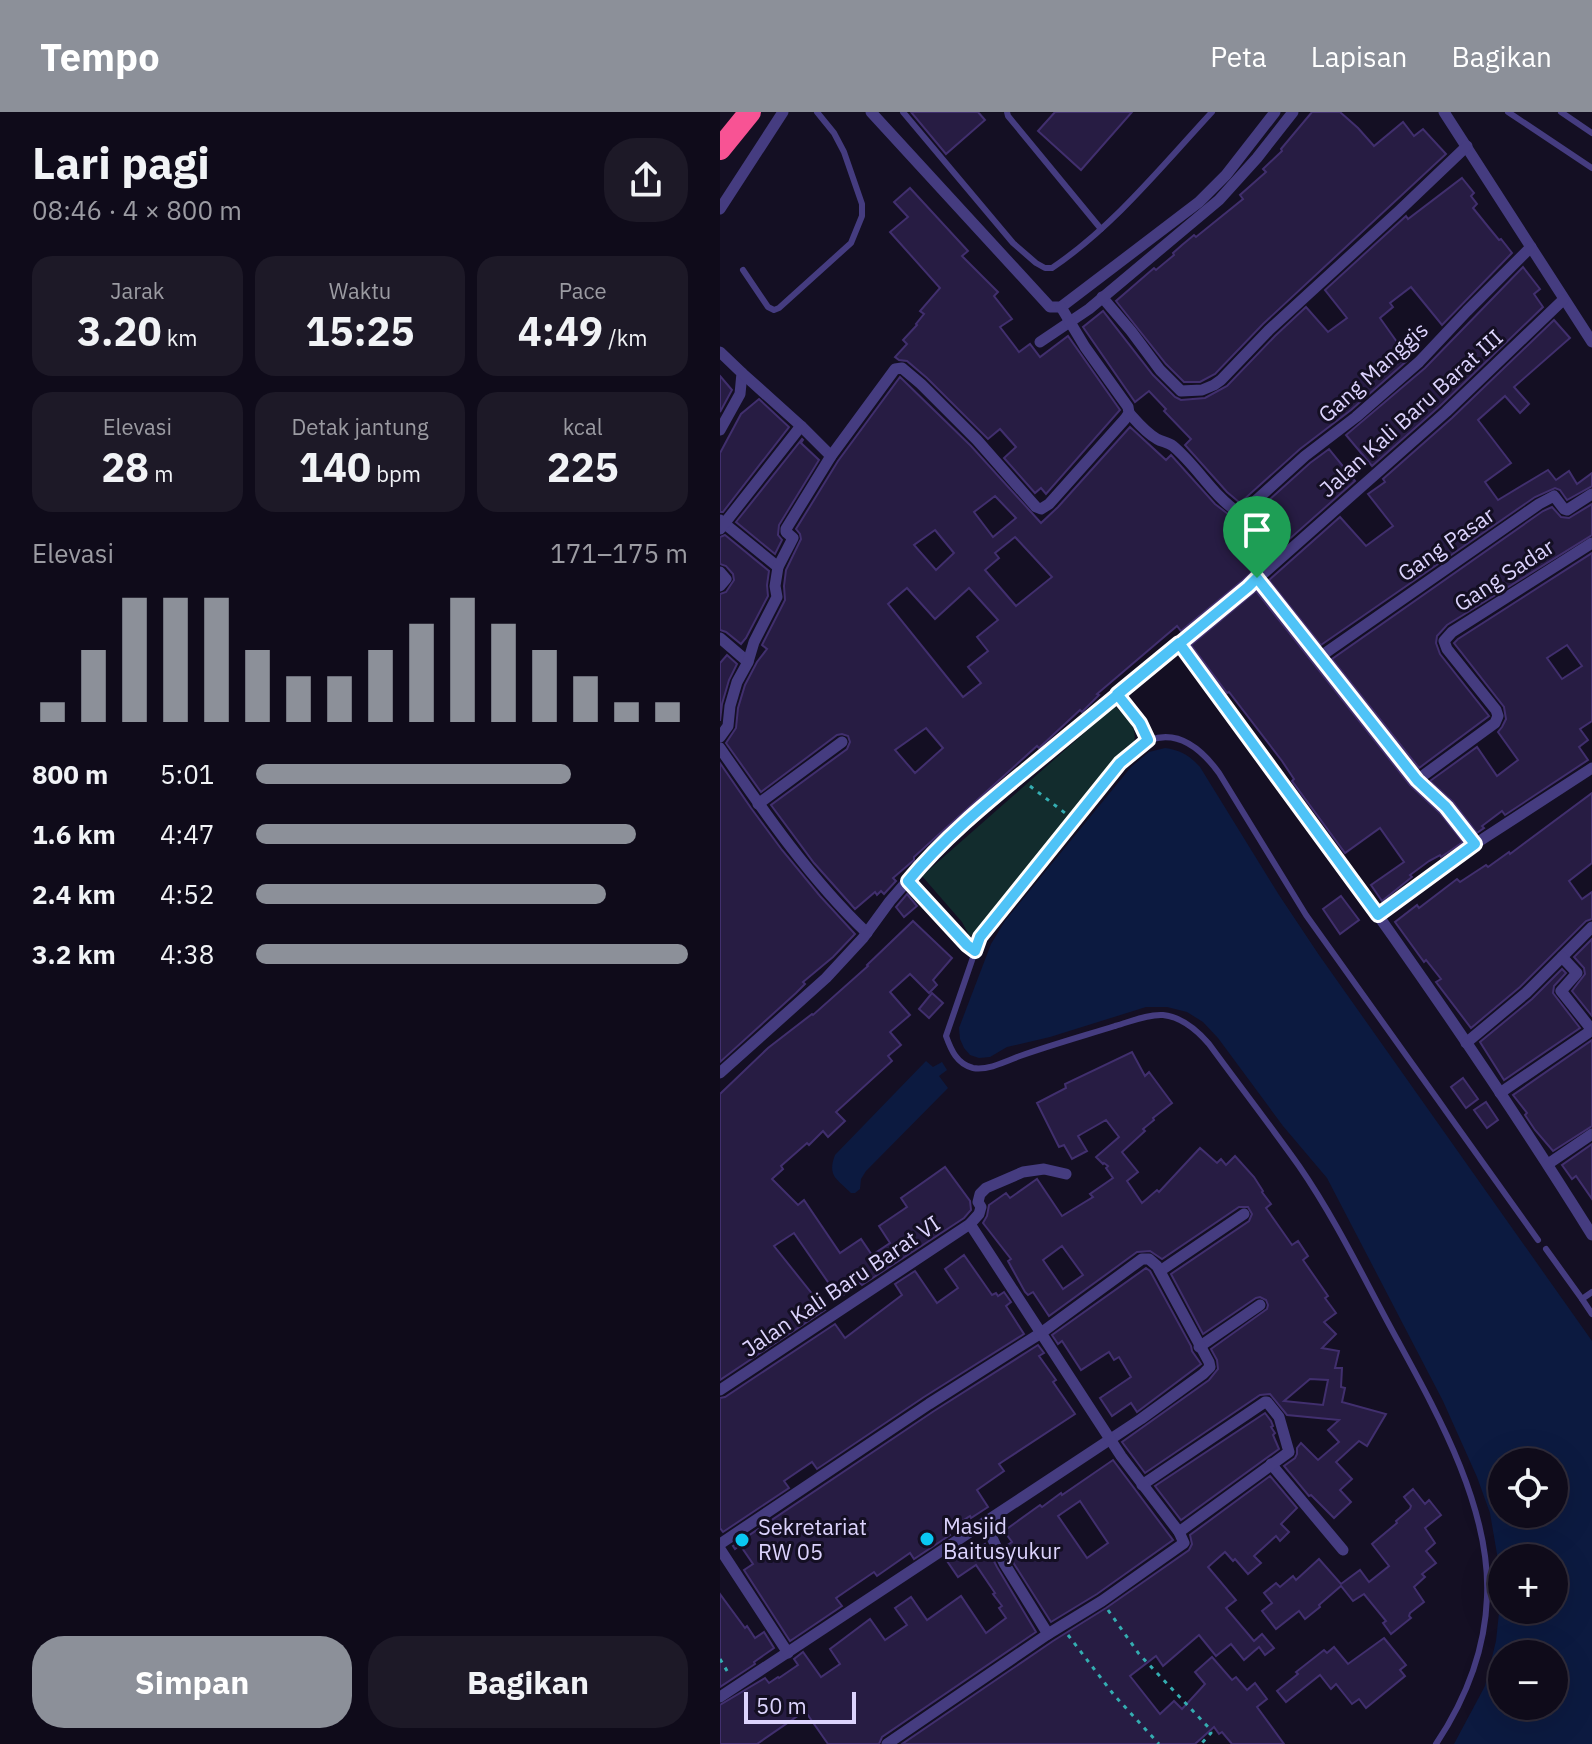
<!DOCTYPE html>
<html lang="id">
<meta charset="utf-8">
<style>
:root{--surface:#0f0b1a;--page:#1d1927;--text:#f1f3f6;--muted:#9b9ba2;--line:#2f2b39;--accent:#8c9099}
body{margin:0;font-family:"IBM Plex Sans",sans-serif;background:var(--page);color:var(--text);height:100vh;display:flex;flex-direction:column;font-size:30px;white-space:nowrap}
*{box-sizing:border-box;margin:0}
p{font-size:26px;color:var(--muted)}
.icon{flex:none;width:44px;height:44px;fill:none;stroke:currentColor;stroke-width:2;stroke-linecap:round;stroke-linejoin:round}
.map{position:relative;flex:1;overflow:hidden}
.details{display:flex;flex-direction:column;background:var(--surface);width:720px}
.details>*{flex:none}
.buttons{position:absolute;left:768px;top:1336px;display:grid;gap:16px}
.buttons a{display:grid;place-items:center;width:80px;height:80px;border-radius:50%;background:var(--surface);box-shadow:0 8px 32px #0002,0 0 0 2px var(--line);font-size:40px}
.scale{position:absolute;left:24px;bottom:20px;width:112px;box-sizing:border-box;padding-left:8px;border:4px solid #dcd3fd;border-top:0;font-size:22px;line-height:28px;white-space:nowrap;color:#dcd3fd;-webkit-text-stroke:6px #140f23;paint-order:stroke}
.pin{position:absolute;display:grid;place-items:center;width:68px;height:68px;color:#fff;margin:-82px -34px;border-radius:50% 50% 50% 0;rotate:-45deg;box-shadow:0 0 8px #0007}
.pin .icon{rotate:45deg}
.round{display:grid;place-items:center;flex:none;width:84px;height:84px;border-radius:32px;background:var(--page)}
.overview{display:flex;align-items:center;justify-content:space-between;height:136px;padding:0 32px}
h1{font-size:44px;font-weight:700;line-height:60px}
.stats{display:grid;grid-template-columns:repeat(3,1fr);gap:12px;height:136px;padding:8px 32px}
.stats div{display:grid;align-content:center;border-radius:20px;background:var(--page);text-align:center}
.stats b{font-size:40px;font-weight:700}
.stats small{font-size:22px;font-weight:400}
.stats p{font-size:22px}
.chart{height:224px;padding:16px 32px}
.chart p{display:flex;justify-content:space-between}
.chart svg{width:100%;height:144px;margin-top:8px;stroke:var(--accent);stroke-width:6}
.cta{display:flex;gap:16px;margin-top:auto;padding:16px 32px}
.cta a{flex:1;height:92px;border-radius:32px;background:var(--accent);color:#fff;font-size:32px;font-weight:700;line-height:92px;text-align:center}
.cta a+a{background:var(--page);color:var(--text)}
ul{padding:0 32px;list-style:none;font-size:26px}
li{display:grid;grid-template-columns:128px 96px 1fr;align-items:center;height:60px}
li i{height:20px;border-radius:10px;background:var(--accent)}
header{display:flex;align-items:center;gap:48px;box-sizing:border-box;height:112px;padding:0 40px;background:var(--accent);color:#fff}
header strong{font-size:38px}
nav{display:flex;gap:44px;margin-inline-start:auto;font-size:28px}
main{display:flex;flex:1;min-height:0}
.map>svg:first-child{display:block}
.green{fill:#122c2d}
.water{fill:#0c1a40;fill-rule:evenodd}
.building{fill:#271c43;stroke:#412f6e;stroke-width:2;fill-rule:evenodd}
.lines{fill:none;stroke-linecap:round;stroke-linejoin:round}
.path{stroke:#34adb1;stroke-width:3;stroke-dasharray:4 6;stroke-linecap:butt}
.lane{stroke:#453c80;stroke-width:6}
.street{stroke:#453c80;stroke-width:11}
.highway{stroke:#f85394;stroke-width:22}
.route-casing{stroke:#fff;stroke-width:16}
.route{stroke:#4fc3f7;stroke-width:10}
.poi-dot{fill:#0ac7f2;stroke:#140f23;stroke-width:3}
.labels{text-anchor:middle;stroke-width:6;stroke-linejoin:round;paint-order:stroke}
.street-label{font-size:22px;fill:#dcd3fd;stroke:#140f23}
.poi-label{font-size:22px;fill:#dcd3fd;stroke:#140f23;text-anchor:start}
</style>
<header>
<strong>Tempo</strong>
<nav><a>Peta</a><a>Lapisan</a><a>Bagikan</a></nav>
</header>
<main>
<section class="details">
<div class="overview"><div><h1>Lari pagi</h1><p>08:46 · 4 × 800 m</p></div><a class="round"><svg class="icon" aria-label="share" viewBox="0 0 24 24"><path d="M12 15V3M7 8l5-5 5 5M5 13v7h14v-7"/></svg></a></div>
<div class="stats">
<div><p>Jarak</p><b>3.20<small> km</small></b></div>
<div><p>Waktu</p><b>15:25</b></div>
<div><p>Pace</p><b>4:49<small> /km</small></b></div>
</div>
<div class="stats">
<div><p>Elevasi</p><b>28<small> m</small></b></div>
<div><p>Detak jantung</p><b>140<small> bpm</small></b></div>
<div><p>kcal</p><b>225</b></div>
</div>
<div class="chart"><p><span>Elevasi</span>171–175 m</p>
<svg viewBox="0 0 160 44" preserveAspectRatio="none"><path d="M5 44V38M15 44V22M25 44V6M35 44V6M45 44V6M55 44V22M65 44V30M75 44V30M85 44V22M95 44V14M105 44V6M115 44V14M125 44V22M135 44V30M145 44V38M155 44V38"/></svg>
</div>
<ul>
<li><b>800 m</b>5:01<i style="width:73%"></i></li>
<li><b>1.6 km</b>4:47<i style="width:88%"></i></li>
<li><b>2.4 km</b>4:52<i style="width:81%"></i></li>
<li><b>3.2 km</b>4:38<i style="width:100%"></i></li>
</ul>
<div class="cta"><a>Simpan</a><a>Bagikan</a></div>
</section>
<div class="map">
<svg width="872" height="1632" viewBox="0 0 872 1632">
<rect width="100%" height="100%" fill="#140f23"/>
<!-- green -->
<path class="green" d="M395 594C405 605 418 614 414 630L405 636 250 825 242 810 202 764Z"/>
<!-- water -->
<g class="water">
<path d="M445 636C460 638 469 643 480 655L559 783 599 843 872 1229V1632H734L765 1574 776 1529 780 1491 778 1448 770 1401 757 1365 723 1289 607 1066 563 1014 498 926 483 910 467 900 447 895H426L330 925 287 935 270 945 259 946 250 943 244 936 240 927 239 916 271 832 285 809 411 655 429 640ZM782 1350H834V1402H782ZM782 1446H834V1498H782ZM782 1542H834V1594H782Z"/>
<path d="M206 949 213 955 222 950 227 958 219 964 228 976 146 1059 141 1067 140 1077 135 1081H131C117 1067 107 1064 115 1043Z"/>
</g>
<!-- building -->
<g class="building">
<path d="M191 0H258L265 8 226 42Z"/>
<path d="M335 0H412L361 58 318 19Z"/>
<path d="M592 0H620L638 16 654 34 683 10 694 24 703 17 726 42 543 212 495 262 480 270H464L446 252 396 189 434 156 436 158 454 143 453 141 462 133 474 123 476 125 523 87 520 83 546 60 543 57 562 39 561 37Z"/>
<path d="M742 66 754 81 751 84 757 92 753 96 770 117 779 128 781 127 792 141 722 213 691 175 670 191 673 195 660 206 689 247 631 298 580 337 520 391 507 380 465 333 471 327 444 299 446 297 429 279 415 290 363 215 383 199 433 263 455 285 461 288 485 286 507 274 555 224 586 195 608 220 627 206 605 178 686 104 688 107Z"/>
<path d="M190 76 248 139 242 144 278 180 274 184 292 207 280 215 299 240 310 232 320 245 348 224 400 298 326 382 321 376 315 381 284 346 296 335 280 317 268 327 207 266 187 249 179 248 175 245 187 232 183 228 197 213 196 212 204 202 200 199 220 176 170 120 188 105 174 90Z"/>
<path d="M803 155 820 177 814 182 823 195 720 294 652 354 626 323 705 256Z"/>
<path d="M834 208 850 226 794 275 809 292 800 301 785 284 758 308 791 351 765 370 778 388 828 358 836 368 849 359 857 372 872 361V374L847 388 840 378 835 376 815 385 601 533 549 468 620 405 646 434 673 414 648 382 665 370 663 367 732 306Z"/>
<path d="M0 264 12 278 0 300Z"/>
<path d="M180 265 251 334 321 411 338 395 410 315 446 348 451 343 495 392 517 409 529 406 590 351 609 337 635 369 522 469 461 519 457 514 377 582 379 583 362 600 360 598 319 636 317 634 194 745V748L173 766 176 769 164 782 161 779 157 783 155 780 135 797 94 751 51 693 127 637 130 630 128 624 122 622 117 623 41 680 6 631 16 616 18 596 25 573 37 550 47 537 42 533 65 488 64 474 66 458 81 427 80 422 76 417 118 349ZM275 384 296 406 273 425 254 400ZM215 418 234 441 216 458 194 433ZM295 425 332 465 296 494 265 458 279 446 275 441ZM187 476 215 507 249 476 278 508 257 525 268 539 248 555 261 571 243 585 168 492ZM206 616 223 636 195 661 175 638Z"/>
<path d="M39 287 69 315 3 400H0V341L21 302Z"/>
<path d="M82 327 83 328 81 331 99 348 59 413 58 423 62 428 55 442 16 410Z"/>
<path d="M872 392V423L727 513 717 524 716 531 720 542 769 604 699 656 612 547 823 399 832 395 841 405 849 406Z"/>
<path d="M5 423 49 459 47 473 48 484 26 526 21 532 6 520 0 518V482L6 480 14 468 13 462 6 454 0 452V425Z"/>
<path d="M872 441V609L860 617 868 628 859 635 868 648 785 703 782 699 762 714 764 716 757 721 733 690 710 669 757 635 777 664 798 648 778 620 782 615 786 607 784 595 734 531 738 527ZM847 533 862 554 842 567 827 546Z"/>
<path d="M536 479 690 673 720 701 743 730 721 745 720 743 709 749 690 763 692 765 662 789 651 773 684 750 660 716 625 741 572 669 574 667 562 649 509 580 507 581 471 533Z"/>
<path d="M7 543 17 552 9 568 2 592 0 609V551Z"/>
<path d="M0 651 31 696 62 738 100 784 135 822 113 845 83 870 85 872 76 881 0 950Z"/>
<path d="M872 681V751L849 769 862 787 872 780V807L866 809 800 875 751 916 716 870 721 867 706 848 704 850 675 810 697 793 699 796 737 767 740 770 766 753 768 755 789 740 790 742Z"/>
<path d="M187 782 197 794 184 805 176 795Z"/>
<path d="M621 784 639 808 620 822 603 797Z"/>
<path d="M193 809 232 846 213 868 217 873 209 881 190 862 170 880 190 903 170 920 181 933 168 944 172 949 116 1000 125 1009 108 1025 103 1019 89 1033 87 1031 61 1054 63 1057 52 1067 78 1093 84 1088 120 1141 141 1127 152 1143 170 1131 159 1114 187 1095 181 1086 225 1055 250 1089 251 1098 244 1106 142 1173 140 1171 119 1186 74 1121 54 1134 105 1198 0 1268V982L48 936 92 902 93 903 148 854 147 853Z"/>
<path d="M872 827V904L852 879 865 862 864 856 854 845Z"/>
<path d="M842 857 846 861 834 874 833 881 860 916 784 968 760 930 812 887Z"/>
<path d="M212 881 223 891 209 906 199 897Z"/>
<path d="M872 928V1014L833 1039 815 1018 805 1003 807 1001 793 983Z"/>
<path d="M412 940 425 964 429 960 452 991 433 1006 434 1008 423 1017 425 1019 402 1040 418 1060 407 1069 422 1091 437 1078 439 1080 480 1036 497 1051 501 1047 506 1053 515 1044 534 1065 543 1079 542 1080 551 1092 546 1096 572 1133 578 1129 588 1144 583 1148 608 1184 605 1186 616 1201 604 1210 616 1222 602 1236 619 1239 615 1256H622L621 1275 625 1276 622 1290 666 1302 647 1334 639 1329 616 1350 632 1367 620 1378 631 1390 614 1406 591 1383 589 1384 564 1354 575 1346 577 1342V1336L581 1331 598 1348 619 1330 608 1318 619 1308 567 1303 550 1282 540 1283 425 1361 402 1330 489 1268 498 1257 497 1248 491 1237 547 1197 548 1193 546 1188 540 1185 536 1186 483 1222 451 1162 529 1109 532 1102 528 1095H519L442 1147 430 1139 417 1140 329 1204 313 1180 308 1183 305 1180 288 1149 291 1147 263 1111 267 1104 269 1093 286 1081 290 1086 317 1067 342 1104 373 1085 370 1082 393 1066 386 1056 388 1054 384 1051 383 1052 376 1045 399 1025 386 1008 358 1024 367 1039 352 1047 344 1033 339 1035 317 991 346 976 345 972ZM342 1134 363 1163 343 1177 323 1148ZM590 1267 608 1268 603 1293 564 1289Z"/>
<path d="M743 966 758 987 746 996 731 975Z"/>
<path d="M766 990 778 1008 767 1016 754 998Z"/>
<path d="M872 1032V1087L856 1064 852 1067 842 1053Z"/>
<path d="M244 1143 272 1183 276 1181 278 1184 284 1180 291 1190 286 1194 304 1222 204 1285 97 1357 92 1350 64 1369 69 1376 3 1420 0 1416V1286L5 1285 115 1212 125 1226 182 1183 175 1172 195 1159 217 1191 238 1176 225 1157Z"/>
<path d="M426 1156 430 1159 471 1234 472 1239 481 1252 417 1300 411 1291 392 1304 380 1286 411 1265 399 1245 394 1248 389 1240 361 1258 342 1229 338 1232 332 1223Z"/>
<path d="M318 1233 324 1241 319 1244 336 1268 333 1270 355 1302 279 1352 284 1359 257 1378 268 1395 251 1406 250 1404 227 1419 230 1423 194 1447 190 1441 157 1464 154 1460 116 1486 122 1494 70 1529 24 1458 33 1452 20 1433 15 1437 13 1434 214 1299Z"/>
<path d="M545 1301 551 1309 553 1314 551 1315 555 1321 553 1323 559 1337 461 1408 435 1374Z"/>
<path d="M393 1348 453 1428 377 1482 331 1510 291 1447 286 1434 292 1430 284 1419 320 1393 322 1395 341 1381 342 1383ZM360 1389 388 1431 367 1446 338 1404Z"/>
<path d="M550 1364 577 1396 561 1412 569 1420 560 1429 556 1424 534 1444 541 1451 528 1462 515 1447 513 1449 505 1440 488 1455 516 1488 506 1496 534 1529 542 1522 554 1536 545 1543 539 1535 524 1548 511 1532 496 1544 479 1523 443 1554 436 1544 410 1564 440 1602 454 1589 462 1597 485 1572 475 1560 492 1545 512 1568 516 1565 527 1578 535 1571 547 1587 537 1595 564 1632H512L502 1620 499 1622 494 1615 475 1632H182L333 1529 386 1496 469 1438 472 1432 470 1423Z"/>
<path d="M693 1377 705 1392 709 1388 721 1403 705 1416 715 1431 706 1439 716 1451 702 1462 705 1465 694 1475 704 1490 690 1501 689 1504 691 1506 671 1522 663 1511 666 1509 644 1482 633 1489 621 1474 599 1493 600 1495 585 1507 579 1499 556 1517 542 1499 552 1491 544 1481 556 1471 560 1475 573 1464 576 1468 599 1447 621 1472 640 1458 649 1470 669 1454 652 1432 677 1411 676 1409 690 1397 691 1394 684 1385Z"/>
<path d="M265 1432 277 1455 316 1520 162 1625 159 1632H108L85 1599 37 1632H0V1593L45 1566 49 1571 58 1565 59 1566 78 1553 74 1547 83 1540 101 1565 120 1552 110 1537 150 1507 165 1528 187 1513 175 1496 191 1485 207 1508 241 1484 266 1521 286 1506 279 1496 282 1494 273 1482 275 1481 256 1453 238 1465 225 1446 238 1438 243 1447Z"/>
<path d="M0 1482 25 1516 27 1514 35 1526 44 1520 54 1536 34 1550 35 1552 0 1575Z"/>
<path d="M664 1526 686 1553 680 1558 685 1564 646 1596 639 1587 632 1592 616 1572 611 1577 600 1563 566 1590 557 1579 578 1562 576 1560 604 1538 607 1541 614 1535 628 1552Z"/>
</g>
<g class="lines">
<!-- path -->
<g class="path">
<path d="M310 674 345 701"/>
<path d="M388 1498 419 1542 490 1617 491 1621 481 1632"/>
<path d="M348 1523 394 1583 439 1632"/>
<path d="M0 1547 10 1564"/>
</g>
<!-- lane -->
<g class="lane">
<path d="M183 0 293 131 316 151 325 156H332C393 115 442 54 492 0"/>
<path d="M287 0 288 4 381 117"/>
<path d="M788 0 872 56"/>
<path d="M841 0 872 21"/>
<path d="M23 158 48 195 54 198 59 196 131 131 142 104V92L124 40 114 21 97 0"/>
<path d="M397 582 420 611 428 628"/>
<path d="M188 769 247 833 255 839"/>
<path d="M826 1137 862 1187"/>
<path d="M872 1180 862 1187 872 1202"/>
<path d="M716 1632C746 1587 765 1539 767 1485 771 1398 719 1304 678 1229 646 1171 617 1109 579 1054 550 1013 519 973 489 932 477 918 462 905 443 903 427 902 410 910 395 914 363 924 331 933 300 944 287 949 267 959 253 956 237 952 231 938 226 924L260 825 400 651C409 643 419 632 430 628 460 617 483 639 499 661L586 803 818 1128"/>
</g>
<!-- street -->
<g class="street">
<path d="M151 0 330 195H341L479 90 506 63 555 0"/>
<path d="M724 0 872 230"/>
<path d="M0 97 63 0"/>
<path d="M382 185 411 219 440 258 461 279 482 278 494 273 501 268 549 218 680 98 747 34"/>
<path d="M320 230 369 197 499 88 537 46 573 0"/>
<path d="M0 240 22 261 20 282 0 318"/>
<path d="M22 261 81 314 111 344"/>
<path d="M409 301C417 310 426 321 437 327 442 330 448 330 453 334 477 354 493 384 519 401L523 400 585 344 636 305 699 250 747 199 811 135"/>
<path d="M0 408 58 455"/>
<path d="M0 417 81 314"/>
<path d="M0 460 6 467 0 474"/>
<path d="M537 466 697 668 726 695 755 732"/>
<path d="M0 526 28 550"/>
<path d="M459 531C603 724 745 919 872 1123"/>
<path d="M601 544 819 392 834 384 844 397 847 398 872 382"/>
<path d="M0 625 8 614 10 594 17 570 28 550 34 530 57 485 55 474 58 455 73 426 66 420V417L111 344 175 257 182 256 201 272 257 328 316 395 321 397 329 392 405 307 409 301 408 295 365 235 341 195"/>
<path d="M0 636C44 700 91 768 147 821"/>
<path d="M697 668 775 611 778 604 776 598 727 537 724 529 732 520 872 431"/>
<path d="M38 692 122 630"/>
<path d="M658 803 755 732 872 656"/>
<path d="M746 931 806 881 872 815"/>
<path d="M0 961 106 866 143 826 170 789 207 746 250 705 528 475 726 300 843 188"/>
<path d="M780 981 872 918 841 879 857 861 842 845"/>
<path d="M828 1052 872 1022"/>
<path d="M440 1159 524 1102"/>
<path d="M479 1235 540 1193"/>
<path d="M0 1278 250 1112 259 1102 261 1095 258 1090 260 1082 266 1076 303 1060 324 1057 346 1062"/>
<path d="M551 1352 623 1438"/>
<path d="M422 1373 545 1290H547L559 1305 569 1340 459 1420"/>
<path d="M265 1411 284 1451 328 1522"/>
<path d="M0 1432 209 1292 321 1221 422 1147H429L437 1154 489 1250 490 1255 483 1262 421 1307 0 1585"/>
<path d="M0 1437 68 1541"/>
<path d="M167 1632 328 1522 382 1489 464 1431 459 1420 401 1344 250 1112"/>
</g>
<!-- highway -->
<path class="highway" d="M0 37 30 0"/>
</g>
<g class="lines">
<defs>
<path id="route" d="M537 466 528 475C463 528 398 582 333 636 283 678 230 718 188 769L247 833 255 839 260 825 400 651 428 628 420 611 397 582 459 531 658 803 755 732 726 695 697 668 537 466"/>
</defs>
<!-- route casing -->
<use href="#route" class="route-casing"/>
<!-- route -->
<use href="#route" class="route"/>
</g>
<!-- markers -->
<g class="poi-dot">
<circle cx="207" cy="1427" r="8"/>
<circle cx="22" cy="1428" r="8"/>
</g>
<g class="labels">
<!-- street labels -->
<g class="street-label">
<text transform="translate(653 260) rotate(-42)" y="8">Gang Manggis</text>
<text transform="translate(691 301) rotate(-42)" y="8">Jalan Kali Baru Barat III</text>
<text transform="translate(726 432) rotate(-35)" y="8">Gang Pasar</text>
<text transform="translate(784 463) rotate(-33)" y="8">Gang Sadar</text>
<text transform="translate(121 1174) rotate(-34)" y="8">Jalan Kali Baru Barat VI</text>
</g>
<!-- poi labels -->
<g class="poi-label">
<text x="223" y="1422">Masjid<tspan x="223" dy="25">Baitusyukur</tspan></text>
<text x="38" y="1423">Sekretariat<tspan x="38" dy="25">RW 05</tspan></text>
</g>
</g>
</svg>
<div class="buttons">
<a><svg class="icon" aria-label="locate" viewBox="0 0 24 24"><circle cx="12" cy="12" r="6"/><path d="M12 2v4M12 18v4M2 12h4M18 12h4"/></svg></a>
<a>+</a>
<a>−</a>
</div>
<div class="scale">50 m</div>
<div class="pin" style="left:537px;top:466px;background:#1e9e55"><svg class="icon" aria-label="arrive" viewBox="0 0 24 24"><path d="M6 21V4h12l-3 4 3 4H6"/></svg></div>
</div>
</main>
